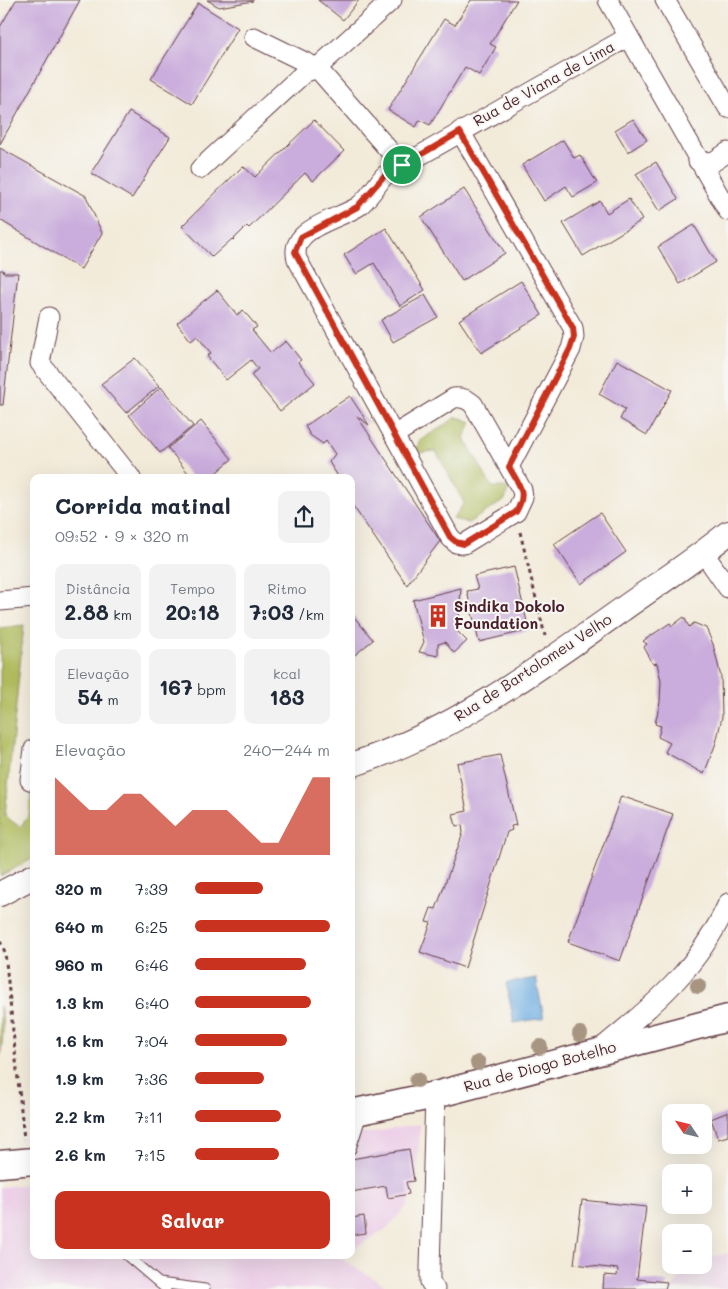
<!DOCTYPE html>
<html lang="pt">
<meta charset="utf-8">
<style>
:root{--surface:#fff;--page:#f2f2f3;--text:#1f2937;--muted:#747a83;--accent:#c8321e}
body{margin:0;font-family:Mali,sans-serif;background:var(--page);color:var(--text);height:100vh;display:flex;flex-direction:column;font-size:19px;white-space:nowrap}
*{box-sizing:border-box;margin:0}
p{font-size:16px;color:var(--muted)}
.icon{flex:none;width:28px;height:28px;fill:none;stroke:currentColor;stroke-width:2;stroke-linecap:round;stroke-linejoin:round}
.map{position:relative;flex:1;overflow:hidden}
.details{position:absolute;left:30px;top:474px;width:325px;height:785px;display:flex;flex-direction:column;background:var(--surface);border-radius:10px;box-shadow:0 5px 20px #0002}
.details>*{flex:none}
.needle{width:32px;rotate:305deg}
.controls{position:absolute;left:662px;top:1104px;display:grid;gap:10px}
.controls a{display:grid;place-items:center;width:50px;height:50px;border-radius:10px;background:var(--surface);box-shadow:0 5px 20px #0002;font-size:25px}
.pin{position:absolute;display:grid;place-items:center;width:42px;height:42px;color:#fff;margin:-21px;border:2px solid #fff;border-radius:50%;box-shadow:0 1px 5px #0007}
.round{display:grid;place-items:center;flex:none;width:52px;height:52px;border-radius:10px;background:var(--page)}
.head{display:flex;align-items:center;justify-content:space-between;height:85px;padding:0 25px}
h1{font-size:22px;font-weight:800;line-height:38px}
.figures{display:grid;grid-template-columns:repeat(3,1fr);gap:8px;height:85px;padding:5px 25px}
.figures div{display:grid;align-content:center;border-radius:10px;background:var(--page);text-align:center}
.figures b{font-size:21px;font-weight:800}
.figures small{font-size:14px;font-weight:400}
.figures p{font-size:14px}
.chart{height:140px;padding:10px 25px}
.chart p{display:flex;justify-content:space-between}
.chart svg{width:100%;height:90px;margin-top:5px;fill:var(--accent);opacity:.7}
.button{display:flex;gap:10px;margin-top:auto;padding:10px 25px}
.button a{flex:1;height:58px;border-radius:10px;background:var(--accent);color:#fff;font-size:20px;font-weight:800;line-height:58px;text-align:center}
ul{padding:0 25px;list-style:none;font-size:16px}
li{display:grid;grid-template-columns:80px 60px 1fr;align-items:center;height:38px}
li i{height:12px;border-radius:6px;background:var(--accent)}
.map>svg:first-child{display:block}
.built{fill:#edd0e8}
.green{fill:#afbb5c;stroke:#7c6d44}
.water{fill:#6eade1;stroke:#5c6686}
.building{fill:#caaddc}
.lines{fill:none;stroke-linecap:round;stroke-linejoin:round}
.service-casing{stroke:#633e45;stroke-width:11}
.minor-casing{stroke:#633e45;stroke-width:21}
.tertiary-casing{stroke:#633e45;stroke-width:26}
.secondary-casing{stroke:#633e45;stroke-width:29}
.path{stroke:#633e45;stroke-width:3;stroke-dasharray:4 4;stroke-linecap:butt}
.service{stroke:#fff;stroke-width:9}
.minor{stroke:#fff;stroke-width:19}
.tertiary{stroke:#fff;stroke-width:24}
.secondary{stroke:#fff;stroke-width:26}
.tree{fill:#a79582}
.route-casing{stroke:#fff;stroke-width:10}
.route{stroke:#c8321e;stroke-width:6}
.labels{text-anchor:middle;stroke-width:4;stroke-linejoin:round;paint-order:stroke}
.street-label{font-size:15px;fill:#4a1f2b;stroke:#f6f6f2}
.poi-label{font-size:15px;font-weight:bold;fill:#4a1f2b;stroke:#f6f6f2;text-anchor:start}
</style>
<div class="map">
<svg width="728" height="1289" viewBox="0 0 728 1289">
<rect width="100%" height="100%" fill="#f6f6f2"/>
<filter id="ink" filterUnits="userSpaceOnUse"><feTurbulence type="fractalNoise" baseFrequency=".02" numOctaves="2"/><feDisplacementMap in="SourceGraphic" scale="10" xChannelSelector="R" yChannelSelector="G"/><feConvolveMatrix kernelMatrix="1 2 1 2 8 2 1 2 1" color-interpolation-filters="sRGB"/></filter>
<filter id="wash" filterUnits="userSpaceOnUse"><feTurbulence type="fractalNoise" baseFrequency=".0096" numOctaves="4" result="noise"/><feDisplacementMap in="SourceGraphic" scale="20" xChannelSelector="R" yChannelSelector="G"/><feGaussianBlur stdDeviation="1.12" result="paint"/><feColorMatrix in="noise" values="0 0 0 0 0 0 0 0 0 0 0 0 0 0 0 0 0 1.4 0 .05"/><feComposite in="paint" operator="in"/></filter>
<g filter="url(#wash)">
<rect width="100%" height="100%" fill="#f3ebda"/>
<!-- built -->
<g class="built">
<path d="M420 1124 417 1183 406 1207 386 1229 351 1250V1136Z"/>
<path d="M34 1184V1255H335L386 1286 396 1289H0V1187Z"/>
<path d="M728 1253V1289H672L681 1276 696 1265H704V1259Z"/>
</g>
<!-- green -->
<g class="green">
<path d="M457 417 472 422 464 437 492 487H509L505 500 468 523 453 519 464 503 436 451 416 453 419 441Z"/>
<path d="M24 625 5 816 20 827 29 815 31 789H34V858L0 876V628Z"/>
<path d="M0 1006C5 1024 3 1039 0 1057Z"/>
</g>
<!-- water -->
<path class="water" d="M536 978 544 1018 514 1023 506 983Z"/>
<g id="blocks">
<!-- building -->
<g class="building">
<path d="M16 0H80L0 144V27Z"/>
<path d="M207 0H253V1L219 7Z"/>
<path d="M318 0H359L343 20Z"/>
<path d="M471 0H517L490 44 496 47 479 75 465 67 430 125 420 120 416 127 388 110 444 19 455 25Z"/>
<path d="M198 3 238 28 192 104 151 79Z"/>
<path d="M129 112 170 137 132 198 91 173Z"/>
<path d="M633 119 647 140 628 152 615 130Z"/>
<path d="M314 120 344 151 313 181 305 173 249 228 247 226 233 240 232 239 212 257 182 226 243 166 255 177Z"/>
<path d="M563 140 574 158 580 155 597 183 573 197 566 186 544 201 522 165Z"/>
<path d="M0 148 86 196 102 233 81 269 0 220Z"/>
<path d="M656 162 678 199 659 211 636 174Z"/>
<path d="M464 189 505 253 462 281 421 217Z"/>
<path d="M629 199 642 220 583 256 563 223 600 201 607 213Z"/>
<path d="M694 225 716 262 680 284 658 247Z"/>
<path d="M386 228 425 290 400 306 374 263 356 274 344 255Z"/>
<path d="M0 270H3L4 273H18L3 405H0Z"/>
<path d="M521 281 542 315 481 353 459 320Z"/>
<path d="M217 290 237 315 243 310 257 327 252 330 271 353 286 341 301 360 298 362 315 383 280 411 251 375 258 369 251 360 226 380 207 356 211 353 197 336 191 341 177 323Z"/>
<path d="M425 295 438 317 393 342 381 320Z"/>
<path d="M135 358 159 386 126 413 101 384Z"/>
<path d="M617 360 672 390 647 435 620 419 625 409 599 394Z"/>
<path d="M161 387 193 426 160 453 129 415Z"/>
<path d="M350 396 369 425 357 416 440 541 407 585 351 503V478H339L329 462 335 454 326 441 323 444 310 435 305 426Z"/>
<path d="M201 421 232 459 210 478H192L168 448Z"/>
<path d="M600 513 626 552 581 584 554 544Z"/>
<path d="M514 567 529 630 479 642 467 591 478 589 474 576Z"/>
<path d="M461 588 458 632 467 641 454 653 445 642 438 644V656L419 652 424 642 413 600Z"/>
<path d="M351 613 373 640 351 658Z"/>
<path d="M684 617 689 627 694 623 706 628 713 644 721 677 722 717 716 743 704 774 665 752 670 743 658 737 661 726 655 724 660 702 661 681 657 663 653 664 644 647 647 644 643 641 670 623 672 626Z"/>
<path d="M500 755 516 825 511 826 512 830 507 832 465 968 420 952 431 923 426 922 431 908 436 909 463 833 462 825 456 826 453 814 467 811 457 763Z"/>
<path d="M621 796 673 814 620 961 568 942Z"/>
<path d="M728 1112V1136L718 1139 711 1119Z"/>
<path d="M409 1149 414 1181 406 1182 409 1194 388 1198 386 1186 351 1192V1159Z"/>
<path d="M582 1200 646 1207 637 1279 667 1282 665 1289H603L604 1275 617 1276 618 1269 574 1264Z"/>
<path d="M364 1216 366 1233 351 1235V1218Z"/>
</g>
</g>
</g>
<g filter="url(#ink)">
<use href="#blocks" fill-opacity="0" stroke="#633e45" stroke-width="1"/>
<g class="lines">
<defs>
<g id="service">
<path d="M351 1149 362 1114"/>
<path d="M126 1255 166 1289"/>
<path d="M159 1283 205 1289"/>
</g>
<g id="minor">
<path d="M608 0 728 211"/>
<path d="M665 0 728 108"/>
<path d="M254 37 317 68 402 165"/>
<path d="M460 131 573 328 574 337 571 349 509 467"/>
<path d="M698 161 713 162 728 152"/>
<path d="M200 169 304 73 317 68 392 0"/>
<path d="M49 317 40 363 131 478"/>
<path d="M394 435 454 398C462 397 467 399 473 404L522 490 523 497 516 512 464 544 456 543 450 537 297 259C288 228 340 219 359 206 369 198 376 186 384 176L628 37"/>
<path d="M703 552 728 588"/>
<path d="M0 601 34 598"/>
<path d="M34 749 30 780 34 781"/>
<path d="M600 1049C654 1005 699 968 728 903"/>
<path d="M435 1095 430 1268V1282L435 1289"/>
</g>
<g id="tertiary">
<path d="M351 765C450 733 536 671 620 611 656 585 694 561 728 533"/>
<path d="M0 894 34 876"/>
</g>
<g id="secondary">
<path d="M351 1113 435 1095 728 1018"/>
<path d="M0 1164 34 1161"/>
</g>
</defs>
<!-- service casing -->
<use href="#service" class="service-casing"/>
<!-- minor casing -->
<use href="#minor" class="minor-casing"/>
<!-- tertiary casing -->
<use href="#tertiary" class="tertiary-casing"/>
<!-- secondary casing -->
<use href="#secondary" class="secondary-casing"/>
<!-- path -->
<g class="path">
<path d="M520 532 545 636"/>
<path d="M0 941 5 952 24 1139"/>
</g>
<!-- service -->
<use href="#service" class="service"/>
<!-- minor -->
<use href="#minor" class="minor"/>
<!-- tertiary -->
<use href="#tertiary" class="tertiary"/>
<!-- secondary -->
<use href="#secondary" class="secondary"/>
</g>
<!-- trees -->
<g class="tree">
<circle cx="698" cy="986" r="8"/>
<circle cx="580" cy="1034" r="8"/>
<circle cx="540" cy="1047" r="8"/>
<circle cx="478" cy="1063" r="8"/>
<circle cx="417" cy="1080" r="8"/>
</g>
</g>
<g class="lines" filter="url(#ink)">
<defs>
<path id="route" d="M460 132 573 328 574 337 570 349 509 467C519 485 528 492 516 512L464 544 456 542 450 537 295 252 301 237 357 207 384 176Z"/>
</defs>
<!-- route casing -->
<use href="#route" class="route-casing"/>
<!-- route -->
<use href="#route" class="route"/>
</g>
<!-- icons -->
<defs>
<symbol id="building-bare" viewBox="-9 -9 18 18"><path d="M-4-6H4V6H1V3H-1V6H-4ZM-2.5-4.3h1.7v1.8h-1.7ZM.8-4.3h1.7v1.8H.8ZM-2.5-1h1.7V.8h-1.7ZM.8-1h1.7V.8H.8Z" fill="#c8321e" stroke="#f6f6f2" stroke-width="2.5" paint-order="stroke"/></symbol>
</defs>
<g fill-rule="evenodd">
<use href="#building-bare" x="422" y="600" width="32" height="32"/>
</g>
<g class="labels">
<!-- street labels -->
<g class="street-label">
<text transform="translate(544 84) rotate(-29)" y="5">Rua de Viana de Lima</text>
<text transform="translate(533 668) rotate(-33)" y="5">Rua de Bartolomeu Velho</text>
<text transform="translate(540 1067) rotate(-15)" y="5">Rua de Diogo Botelho</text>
</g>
<!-- poi labels -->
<g class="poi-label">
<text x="454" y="612">Sindika Dokolo<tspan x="454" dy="17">Foundation</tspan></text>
</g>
</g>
</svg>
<div class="controls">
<a><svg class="needle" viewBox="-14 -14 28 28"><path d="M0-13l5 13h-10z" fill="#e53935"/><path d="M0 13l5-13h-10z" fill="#747a83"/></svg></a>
<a>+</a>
<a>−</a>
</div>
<div class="pin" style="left:402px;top:165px;background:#1e9e55"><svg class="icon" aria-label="arrive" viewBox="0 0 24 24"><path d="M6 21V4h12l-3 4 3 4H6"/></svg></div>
<section class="details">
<div class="head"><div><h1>Corrida matinal</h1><p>09:52 · 9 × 320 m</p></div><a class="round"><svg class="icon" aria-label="share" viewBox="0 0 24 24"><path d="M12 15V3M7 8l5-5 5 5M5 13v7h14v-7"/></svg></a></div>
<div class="figures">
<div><p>Distância</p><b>2.88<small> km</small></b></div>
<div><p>Tempo</p><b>20:18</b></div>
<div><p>Ritmo</p><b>7:03<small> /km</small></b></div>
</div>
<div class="figures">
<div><p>Elevação</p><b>54<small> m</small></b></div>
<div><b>167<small> bpm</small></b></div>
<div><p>kcal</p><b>183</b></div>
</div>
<div class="chart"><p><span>Elevação</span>240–244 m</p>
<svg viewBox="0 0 160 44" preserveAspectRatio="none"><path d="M0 44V6L10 14L20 22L30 22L40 14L50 14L60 22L70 30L80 22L90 22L100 22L110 30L120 38L130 38L140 22L150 6L160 6V44z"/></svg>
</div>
<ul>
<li><b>320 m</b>7:39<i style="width:50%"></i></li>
<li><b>640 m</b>6:25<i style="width:100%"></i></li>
<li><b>960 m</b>6:46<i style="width:82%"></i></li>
<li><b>1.3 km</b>6:40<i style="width:86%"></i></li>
<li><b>1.6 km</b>7:04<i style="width:68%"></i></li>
<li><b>1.9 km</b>7:36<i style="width:51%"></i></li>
<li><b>2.2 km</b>7:11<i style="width:64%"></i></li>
<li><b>2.6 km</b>7:15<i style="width:62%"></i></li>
</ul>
<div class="button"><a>Salvar</a></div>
</section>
</div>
